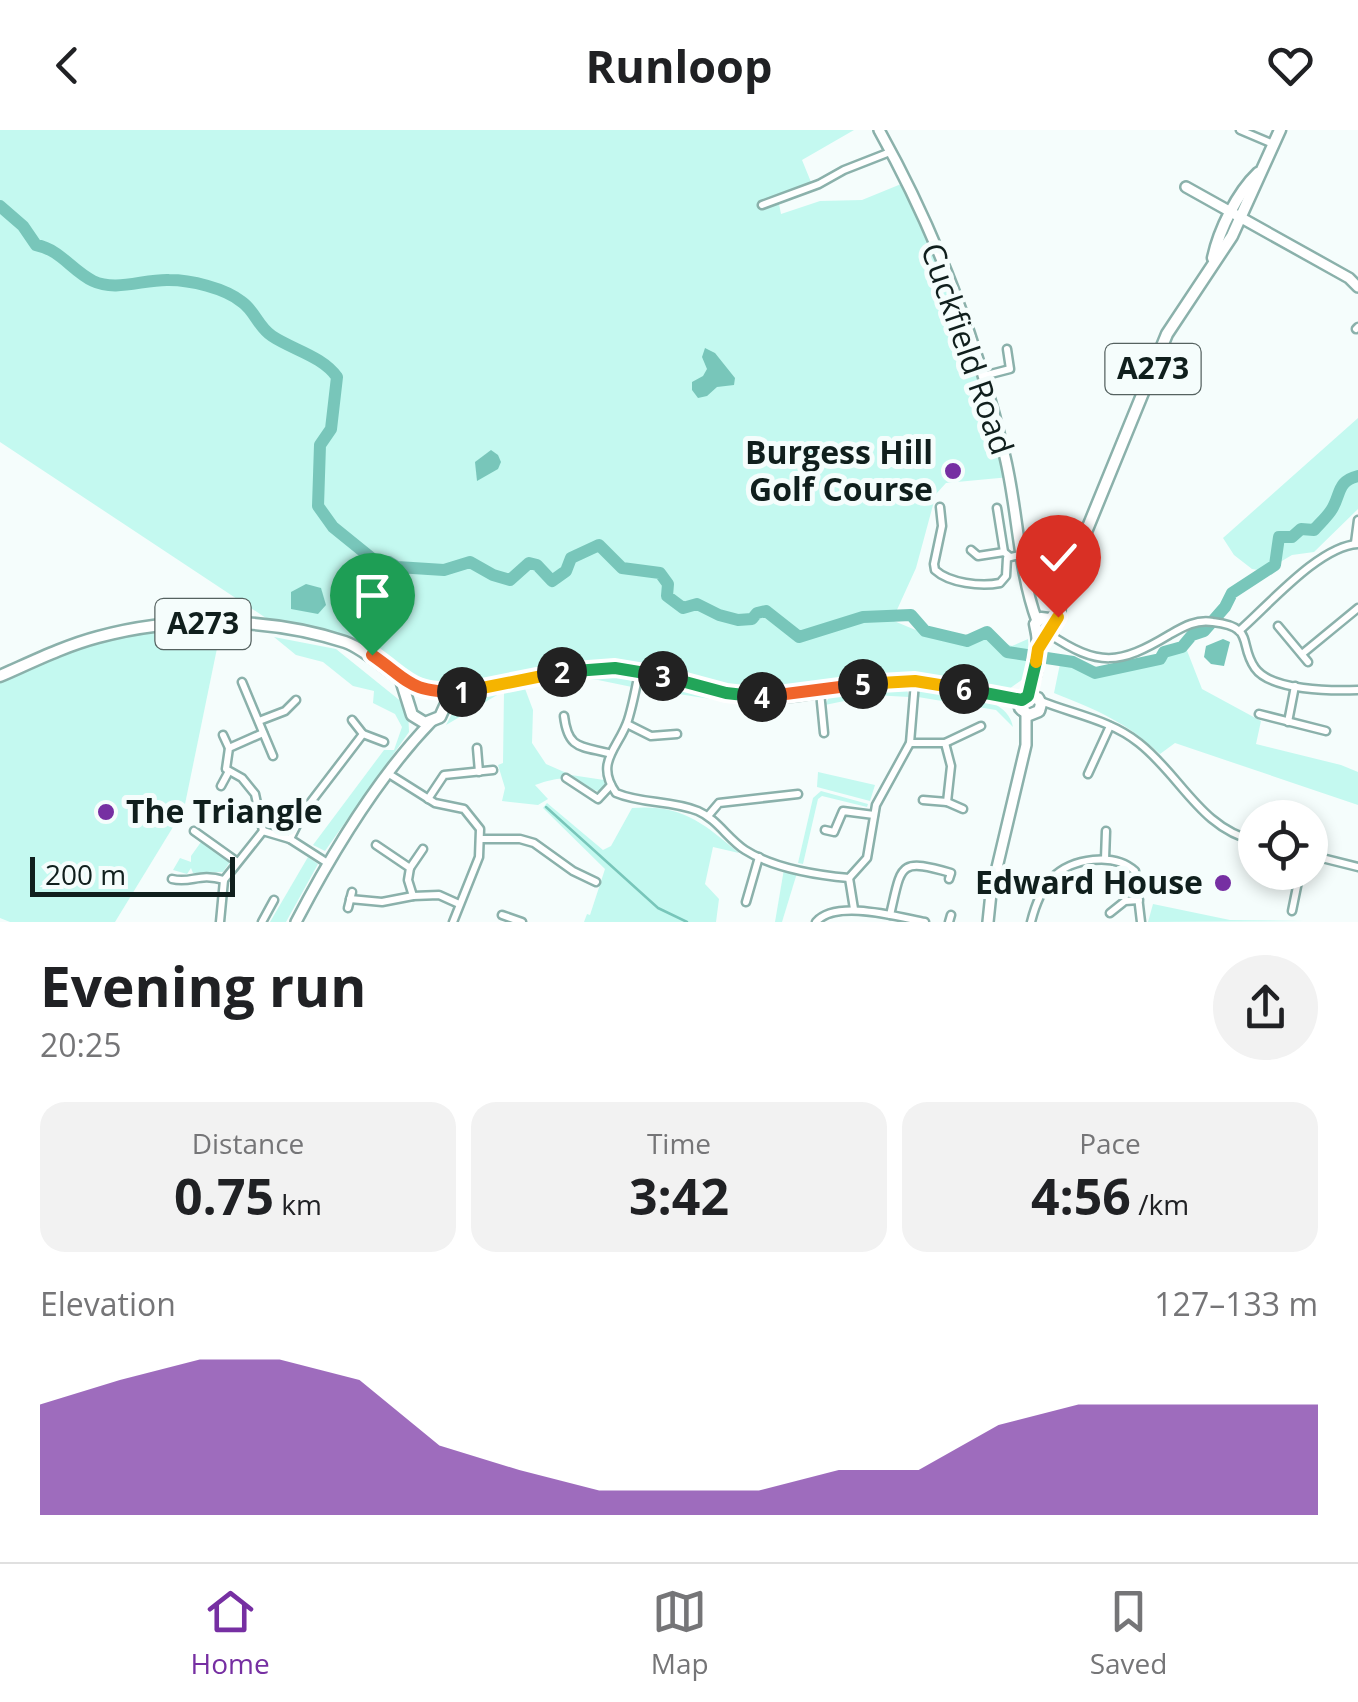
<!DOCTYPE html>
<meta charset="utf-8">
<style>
:root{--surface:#fff;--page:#f2f2f2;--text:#202124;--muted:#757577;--line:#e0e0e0;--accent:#762fa2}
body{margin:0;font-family:"Open Sans",sans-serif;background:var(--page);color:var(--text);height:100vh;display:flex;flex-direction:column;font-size:38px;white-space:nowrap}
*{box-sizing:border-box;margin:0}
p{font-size:32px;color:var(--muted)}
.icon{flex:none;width:55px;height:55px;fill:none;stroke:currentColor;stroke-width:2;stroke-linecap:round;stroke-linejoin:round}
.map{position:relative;height:792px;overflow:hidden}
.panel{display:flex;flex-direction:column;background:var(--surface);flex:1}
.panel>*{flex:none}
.buttons{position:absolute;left:1238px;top:670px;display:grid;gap:20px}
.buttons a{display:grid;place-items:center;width:90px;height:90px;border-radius:50%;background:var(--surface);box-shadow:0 5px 15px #0003;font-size:50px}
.scale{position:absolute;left:30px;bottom:25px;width:205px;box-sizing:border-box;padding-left:10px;border:5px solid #101f1d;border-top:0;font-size:28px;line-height:35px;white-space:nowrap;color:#101f1d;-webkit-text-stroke:8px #f5fdfc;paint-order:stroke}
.pin{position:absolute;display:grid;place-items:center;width:85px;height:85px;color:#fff;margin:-102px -42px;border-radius:50% 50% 50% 0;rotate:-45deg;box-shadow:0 0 10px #0007}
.pin .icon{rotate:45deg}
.km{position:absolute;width:50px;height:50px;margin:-25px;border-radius:50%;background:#222;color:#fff;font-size:28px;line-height:50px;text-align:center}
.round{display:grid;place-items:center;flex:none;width:105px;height:105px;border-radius:52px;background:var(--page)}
.overview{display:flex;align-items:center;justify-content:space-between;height:170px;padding:0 40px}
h1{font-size:55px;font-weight:700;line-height:75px}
.metrics{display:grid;grid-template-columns:repeat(3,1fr);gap:15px;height:170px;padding:10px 40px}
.metrics div{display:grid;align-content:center;border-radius:25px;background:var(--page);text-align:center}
.metrics b{font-size:50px;font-weight:700}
.metrics small{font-size:28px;font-weight:400}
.metrics p{font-size:28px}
.chart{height:280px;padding:20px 40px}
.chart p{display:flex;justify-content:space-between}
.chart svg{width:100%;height:180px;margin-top:10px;fill:var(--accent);opacity:.7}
header{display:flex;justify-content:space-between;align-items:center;height:130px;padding:0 40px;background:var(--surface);font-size:45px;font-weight:700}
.tabs{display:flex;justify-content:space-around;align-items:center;height:140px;border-top:2px solid var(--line);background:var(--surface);font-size:28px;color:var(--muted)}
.tabs a{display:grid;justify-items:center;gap:5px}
.tabs .selected{color:var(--accent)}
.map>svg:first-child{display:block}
.green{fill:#c4f9f0}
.water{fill:#78c6ba}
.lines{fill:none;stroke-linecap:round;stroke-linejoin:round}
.stream{stroke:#78c6ba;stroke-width:2.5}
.river{stroke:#78c6ba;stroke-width:12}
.street-casing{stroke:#8bb1ab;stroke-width:11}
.secondary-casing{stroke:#8bb1ab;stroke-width:14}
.primary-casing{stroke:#8bb1ab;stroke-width:15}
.street{stroke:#fff;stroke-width:6}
.secondary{stroke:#fff;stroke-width:9}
.primary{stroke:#fff;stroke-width:10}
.split-1-casing{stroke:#fff;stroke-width:20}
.split-2-casing{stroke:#fff;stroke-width:20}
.split-3-casing{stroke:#fff;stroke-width:20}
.split-4-casing{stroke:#fff;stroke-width:20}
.split-5-casing{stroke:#fff;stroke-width:20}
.split-6-casing{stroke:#fff;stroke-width:20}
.split-7-casing{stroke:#fff;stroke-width:20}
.split-8-casing{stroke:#fff;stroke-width:20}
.split-1{stroke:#f0652b;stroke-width:12}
.split-2{stroke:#f5b400;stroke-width:12}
.split-3{stroke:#22a559;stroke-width:12}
.split-4{stroke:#22a559;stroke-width:12}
.split-5{stroke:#f0652b;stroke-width:12}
.split-6{stroke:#f5b400;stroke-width:12}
.split-7{stroke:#22a559;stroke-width:12}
.split-8{stroke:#f5b400;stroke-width:12}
.poi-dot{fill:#762fa2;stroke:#f5fdfc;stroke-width:4}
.labels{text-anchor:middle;stroke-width:10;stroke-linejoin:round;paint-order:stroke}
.shield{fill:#f5fdfc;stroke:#556260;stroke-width:2.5}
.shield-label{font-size:30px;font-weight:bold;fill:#101f1d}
.street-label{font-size:32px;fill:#101f1d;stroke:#f5fdfc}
.poi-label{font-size:32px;font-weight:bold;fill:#101f1d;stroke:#f5fdfc;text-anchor:end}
</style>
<header><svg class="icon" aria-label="back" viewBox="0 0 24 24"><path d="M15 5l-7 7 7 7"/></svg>Runloop<svg class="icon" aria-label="heart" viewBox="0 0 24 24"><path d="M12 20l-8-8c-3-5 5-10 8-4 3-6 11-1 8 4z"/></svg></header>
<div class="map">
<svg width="1358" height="792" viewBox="0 0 1358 792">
<rect width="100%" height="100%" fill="#f5fdfc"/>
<!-- green -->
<g class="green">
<path d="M0 0H854L802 30 813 57 778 69 781 84 820 71 862 70 906 52 964 193 1010 347 946 353 936 364 916 438 896 482 882 486 918 501 973 514 986 507 1012 516 1028 509 1030 544 1009 559 915 545 811 555 771 566 584 534 465 555 403 549 365 520 275 494 0 312Z"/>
<path d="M1358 288V379L1314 422 1292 425 1265 441 1252 439 1234 425 1223 408Z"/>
<path d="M222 494 184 679 115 792H10L0 788V546L71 515 151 497Z"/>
<path d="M274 507 336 519 408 577 409 602 325 721 313 715 384 620H394L402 597 395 584 373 573 374 561 353 556 323 532 296 525Z"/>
<path d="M1186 518 1202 559 1261 591 1256 614 1341 635 1358 642V675L1175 613 1160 624C1126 592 1097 580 1054 563L1061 529 1094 545Z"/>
<path d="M579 544H624L633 553 632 557 598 550 556 549Z"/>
<path d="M651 548 753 573 730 572 640 558 644 549Z"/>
<path d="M524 556 533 580 532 613 546 634 571 645 604 650 606 656 601 662C567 652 573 642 535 655L548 669 538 675 502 671 505 658 498 635 503 633 504 561 446 595 458 572 486 561Z"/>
<path d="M901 556 907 559 909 567 873 565 825 575 830 565 859 559Z"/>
<path d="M925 557C952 562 1008 565 1013 597L996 580 918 567 919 562Z"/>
<path d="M818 642 875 655 870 671 817 657Z"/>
<path d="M821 661 868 674 867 677 822 666 818 669 803 734 798 733 813 668Z"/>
<path d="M547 673 603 720 611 716 632 678C682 674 703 693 739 723L713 717 705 754 719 769 716 792H584L587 784 590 785 605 739 543 678Z"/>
<path d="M201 712 230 732 223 742 193 743 191 738 187 744 173 740 180 728 191 732V726Z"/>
<path d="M308 727 318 734 286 792H270Z"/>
<path d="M784 739 797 743 782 792H775Z"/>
<path d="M1153 774 1230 790 1305 791 1148 792Z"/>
</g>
<!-- water -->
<g class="water">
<path d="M705 218 715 223 735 248 734 255 717 257 707 266 698 268 692 260V252L703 246 707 239 702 227Z"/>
<path d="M491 320 498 325 501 332 498 339 477 351 475 332Z"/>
<path d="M306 454 321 458 326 475 318 484 291 479V462Z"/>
<path d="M1223 509 1230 512 1224 536 1211 534 1204 527 1206 516Z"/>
</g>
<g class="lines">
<!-- stream -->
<path class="stream" d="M546 677 658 778 687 792"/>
<!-- river -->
<path class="river" d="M0 76 23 96 36 115C61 120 71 140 93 151 116 162 144 149 169 150 190 150 225 158 242 172 255 181 258 197 272 206 293 220 322 226 337 247L331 299 320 315 318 376 333 397 375 431 389 432 397 437 444 440 470 432 493 445 510 450 529 433 537 435 552 451 566 441 571 428 599 415 622 438 660 443 668 454 667 466 683 478 697 474 719 485 738 490 752 489 757 483 766 481 799 507 863 487 911 485 925 501 967 511 987 502 1007 522 1073 532 1095 543 1160 529 1164 522 1182 517 1192 505 1204 501 1225 477 1232 463 1275 435 1279 407H1292L1301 399 1314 400C1320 393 1328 386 1332 379 1341 364 1337 351 1358 346"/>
<defs>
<g id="street">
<path d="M1240 0 1273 14"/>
<path d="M762 75 819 54 844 40 890 22"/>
<path d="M1356 199 1358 197"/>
<path d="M983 246 1010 239 1007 219"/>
<path d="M940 377 942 396 934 434 935 440C949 453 981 457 1000 453L1006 446 1007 428 1023 424"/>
<path d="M997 378 1004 422 1009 426"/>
<path d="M1355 413 1358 390"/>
<path d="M971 420 978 426 1004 422"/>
<path d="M1278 496 1308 532"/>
<path d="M1239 501C1269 475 1319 416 1358 414"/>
<path d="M1049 504C1099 537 1119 535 1169 505 1183 497 1196 489 1213 492 1256 497 1238 514 1255 538 1271 561 1333 561 1358 560"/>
<path d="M1302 524 1358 478"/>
<path d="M639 542C636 558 633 574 628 590 619 618 594 632 616 663 642 674 670 670 698 681 717 689 728 709 745 720 773 738 816 745 849 748L867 728 876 675 910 613 915 552"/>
<path d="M242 552 273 626"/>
<path d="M820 562 824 603"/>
<path d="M1041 571C1073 584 1111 590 1139 613 1181 646 1200 698 1255 711"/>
<path d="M1259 584 1326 601"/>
<path d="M564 586C568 619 580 616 608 623"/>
<path d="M352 590 363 604 384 612"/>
<path d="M259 591 285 581 296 570"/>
<path d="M1288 592 1295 556"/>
<path d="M627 594 651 606 677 604"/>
<path d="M223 605 229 618"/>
<path d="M910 613H945L981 596"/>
<path d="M945 613 951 636 947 672"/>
<path d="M477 618 479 642"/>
<path d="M389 644 435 673 464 679 480 699 479 727 453 792"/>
<path d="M1088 644 1110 596"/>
<path d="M566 648 598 669 611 655"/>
<path d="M221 656 228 643"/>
<path d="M428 669 444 645 493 640"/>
<path d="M923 670 947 672 963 679"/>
<path d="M708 686 719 673 798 664"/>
<path d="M825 700 834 702 843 681 874 685"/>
<path d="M194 701 236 731"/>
<path d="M263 701 255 664 242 648 226 639 229 618 263 603"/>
<path d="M290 709 304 681 363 604"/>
<path d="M481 709H520L534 713 573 741 596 752"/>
<path d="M376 715 410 738 408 750 413 766 439 765 459 774"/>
<path d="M1310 725 1358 737"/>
<path d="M1105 729 1106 701"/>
<path d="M410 738 423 719"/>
<path d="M849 748 854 779"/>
<path d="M172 749C192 754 198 742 224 750"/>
<path d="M350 769 382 772 413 766"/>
<path d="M746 772 759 727"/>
<path d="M348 778 352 762"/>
<path d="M1292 781 1300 742"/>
<path d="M1110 783 1125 771 1139 770"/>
<path d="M502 785 522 792"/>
<path d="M890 785C902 734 898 728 951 743L949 749"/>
<path d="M220 792 224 750 263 701 290 709 329 734"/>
<path d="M262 792 274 770"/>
<path d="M816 792C836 769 898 787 925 792"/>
<path d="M949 792 951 785"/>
<path d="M1031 792C1035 776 1041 760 1052 748 1072 728 1114 722 1135 741L1141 792"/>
</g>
<g id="secondary">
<path d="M879 0C935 100 979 215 1005 327 1018 381 1018 439 1037 491"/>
<path d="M1186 57 1349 148 1358 157"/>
<path d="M296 792C332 723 376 649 431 592"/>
<path d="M988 792 991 763 1026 615V584"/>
</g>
<g id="primary">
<path d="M1213 128C1219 100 1237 63 1258 43"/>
<path d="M1053 493 1059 487 1061 463 1167 204 1232 106 1280 0"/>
<path d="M0 546C32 532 64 516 98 507 174 486 269 487 345 512 371 521 403 557 421 559 430 560 440 561 450 562 470 563 490 555 509 551 536 545 564 539 591 538 649 536 698 563 754 567 803 570 849 552 897 551 939 550 982 564 1022 571"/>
<path d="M401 550 412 585 425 593 440 587 445 576 462 562"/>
<path d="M1020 578 1029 585 1039 581 1041 574 1038 568 1028 566"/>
<path d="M1022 580V571C1039 553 1041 517 1035 494L1041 488 1049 489 1053 497 1051 502 1044 506 1038 503"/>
</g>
</defs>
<!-- street casing -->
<use href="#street" class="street-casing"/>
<!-- secondary casing -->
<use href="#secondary" class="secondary-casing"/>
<!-- primary casing -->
<use href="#primary" class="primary-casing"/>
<!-- street -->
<use href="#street" class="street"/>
<!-- secondary -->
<use href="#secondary" class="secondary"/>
<!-- primary -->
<use href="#primary" class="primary"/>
</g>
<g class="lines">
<defs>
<path id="split-1" d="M372 525C411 552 408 562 462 562"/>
<path id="split-2" d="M462 562 562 542"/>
<path id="split-3" d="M562 542 615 538 663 546"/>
<path id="split-4" d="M663 546 726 563 762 567"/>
<path id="split-5" d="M762 567 863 554"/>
<path id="split-6" d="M863 554 915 551 964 559"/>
<path id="split-7" d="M964 559 1022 570 1028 566 1036 532"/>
<path id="split-8" d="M1036 532 1038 519 1058 487"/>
</defs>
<!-- split-1 casing -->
<use href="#split-1" class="split-1-casing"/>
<!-- split-2 casing -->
<use href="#split-2" class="split-2-casing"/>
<!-- split-3 casing -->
<use href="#split-3" class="split-3-casing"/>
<!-- split-4 casing -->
<use href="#split-4" class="split-4-casing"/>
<!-- split-5 casing -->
<use href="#split-5" class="split-5-casing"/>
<!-- split-6 casing -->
<use href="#split-6" class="split-6-casing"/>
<!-- split-7 casing -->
<use href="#split-7" class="split-7-casing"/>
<!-- split-8 casing -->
<use href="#split-8" class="split-8-casing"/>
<!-- split-1 -->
<use href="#split-1" class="split-1"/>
<!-- split-2 -->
<use href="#split-2" class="split-2"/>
<!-- split-3 -->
<use href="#split-3" class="split-3"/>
<!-- split-4 -->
<use href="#split-4" class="split-4"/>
<!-- split-5 -->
<use href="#split-5" class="split-5"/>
<!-- split-6 -->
<use href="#split-6" class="split-6"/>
<!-- split-7 -->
<use href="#split-7" class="split-7"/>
<!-- split-8 -->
<use href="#split-8" class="split-8"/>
</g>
<!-- markers -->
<g class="poi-dot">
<circle cx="953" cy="341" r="10"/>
<circle cx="106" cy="682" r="10"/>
<circle cx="1223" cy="753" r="10"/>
</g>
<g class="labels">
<!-- shield labels -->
<g class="shield">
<rect x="1105.5" y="214" width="95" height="50" rx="8"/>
<rect x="155.5" y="469" width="95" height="50" rx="8"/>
</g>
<g class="shield-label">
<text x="1153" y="249">A273</text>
<text x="203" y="504">A273</text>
</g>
<!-- street labels -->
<g class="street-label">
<text transform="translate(967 219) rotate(71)" y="11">Cuckfield Road</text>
</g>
<!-- poi labels -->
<g class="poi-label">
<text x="933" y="334">Burgess Hill<tspan x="933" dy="37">Golf Course</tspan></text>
<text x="126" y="693" text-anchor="start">The Triangle</text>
<text x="1203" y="764">Edward House</text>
</g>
</g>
</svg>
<div class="buttons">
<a><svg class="icon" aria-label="locate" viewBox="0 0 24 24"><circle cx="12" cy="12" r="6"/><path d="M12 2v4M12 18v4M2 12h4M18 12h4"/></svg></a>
</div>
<div class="scale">200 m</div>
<div class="pin" style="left:372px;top:525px;background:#1e9e55"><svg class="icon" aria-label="arrive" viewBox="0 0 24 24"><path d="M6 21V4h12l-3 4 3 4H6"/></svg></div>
<div class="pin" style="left:1058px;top:487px;background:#d93025"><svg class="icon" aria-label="check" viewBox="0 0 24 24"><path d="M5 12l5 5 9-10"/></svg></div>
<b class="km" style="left:462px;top:562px">1</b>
<b class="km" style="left:562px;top:542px">2</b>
<b class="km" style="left:663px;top:546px">3</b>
<b class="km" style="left:762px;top:567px">4</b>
<b class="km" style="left:863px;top:554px">5</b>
<b class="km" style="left:964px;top:559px">6</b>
</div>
<section class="panel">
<div class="overview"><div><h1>Evening run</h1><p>20:25</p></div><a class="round"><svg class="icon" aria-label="share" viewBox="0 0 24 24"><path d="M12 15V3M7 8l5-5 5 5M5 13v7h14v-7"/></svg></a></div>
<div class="metrics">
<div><p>Distance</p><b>0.75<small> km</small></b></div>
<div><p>Time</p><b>3:42</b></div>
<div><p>Pace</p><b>4:56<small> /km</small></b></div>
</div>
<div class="chart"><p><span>Elevation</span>127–133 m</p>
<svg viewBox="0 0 160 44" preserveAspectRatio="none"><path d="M0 44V17L10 11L20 6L30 6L40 11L50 27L60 33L70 38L80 38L90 38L100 33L110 33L120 22L130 17L140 17L150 17L160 17V44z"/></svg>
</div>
</section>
<nav class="tabs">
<a class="selected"><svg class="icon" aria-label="home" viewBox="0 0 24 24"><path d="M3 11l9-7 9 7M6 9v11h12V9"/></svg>Home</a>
<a><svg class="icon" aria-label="map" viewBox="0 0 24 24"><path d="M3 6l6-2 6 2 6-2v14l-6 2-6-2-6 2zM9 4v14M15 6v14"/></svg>Map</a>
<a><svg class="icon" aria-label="saved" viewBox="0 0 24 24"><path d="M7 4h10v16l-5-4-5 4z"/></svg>Saved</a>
</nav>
